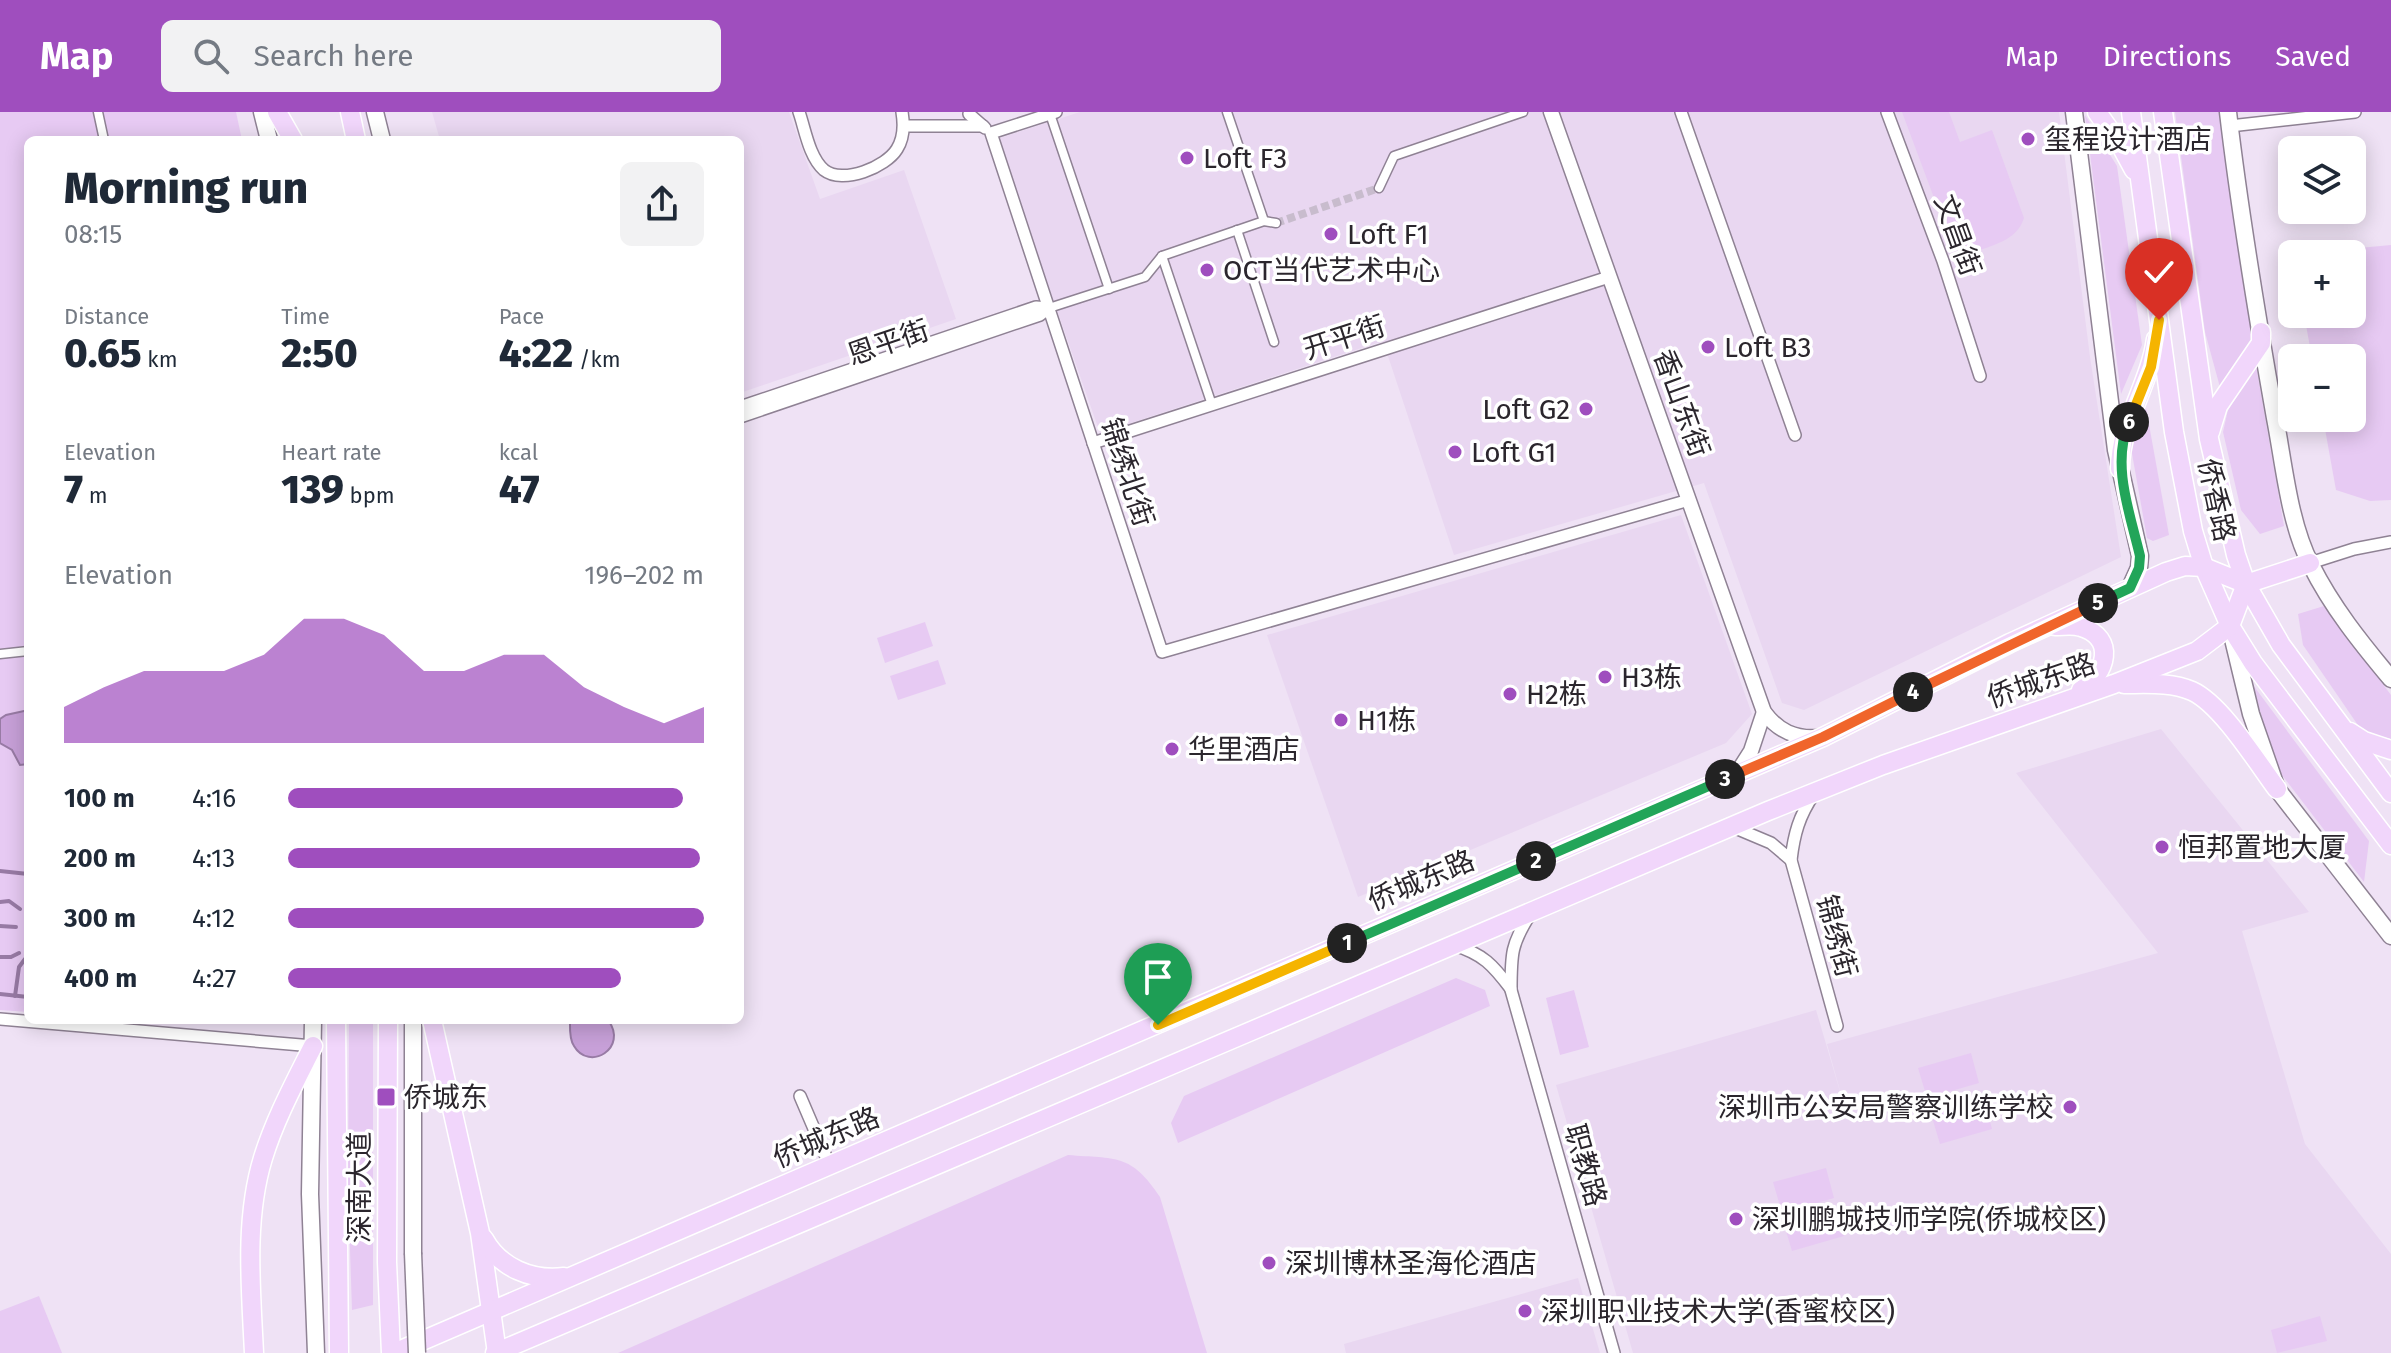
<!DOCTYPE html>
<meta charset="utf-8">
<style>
:root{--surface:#fff;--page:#f2f2f3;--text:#1f2937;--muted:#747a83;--accent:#9f4ebe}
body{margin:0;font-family:"Fira Sans","Noto Sans SC",sans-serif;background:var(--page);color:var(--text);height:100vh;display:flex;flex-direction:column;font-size:30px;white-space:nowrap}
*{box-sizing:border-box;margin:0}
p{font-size:26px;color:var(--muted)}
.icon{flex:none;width:44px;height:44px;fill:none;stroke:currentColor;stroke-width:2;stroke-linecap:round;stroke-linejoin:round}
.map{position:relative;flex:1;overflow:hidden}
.drawer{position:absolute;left:24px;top:24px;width:720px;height:888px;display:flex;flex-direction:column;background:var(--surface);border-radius:12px;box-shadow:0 4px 20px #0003}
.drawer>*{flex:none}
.fabs{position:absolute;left:2278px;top:24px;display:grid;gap:16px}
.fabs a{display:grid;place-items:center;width:88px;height:88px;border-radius:12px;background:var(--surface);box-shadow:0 4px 20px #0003;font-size:40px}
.pin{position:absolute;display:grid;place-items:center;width:68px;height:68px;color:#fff;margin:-82px -34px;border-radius:50% 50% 50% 0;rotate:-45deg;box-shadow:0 0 8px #0007}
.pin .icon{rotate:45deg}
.km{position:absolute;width:40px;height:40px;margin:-20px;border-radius:50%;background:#222;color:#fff;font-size:22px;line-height:40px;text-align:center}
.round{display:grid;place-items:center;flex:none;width:84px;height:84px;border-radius:12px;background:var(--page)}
.head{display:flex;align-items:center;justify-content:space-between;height:136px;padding:0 40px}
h1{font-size:44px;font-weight:800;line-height:60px}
.metrics{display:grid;grid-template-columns:repeat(3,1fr);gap:12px;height:136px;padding:8px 40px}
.metrics div{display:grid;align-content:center}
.metrics b{font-size:40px;font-weight:800}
.metrics small{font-size:22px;font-weight:400}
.metrics p{font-size:22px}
.chart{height:224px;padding:16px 40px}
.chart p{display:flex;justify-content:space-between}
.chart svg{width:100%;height:144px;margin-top:8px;fill:var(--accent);opacity:.7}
ul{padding:0 40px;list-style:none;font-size:26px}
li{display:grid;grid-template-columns:128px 96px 1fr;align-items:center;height:60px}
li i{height:20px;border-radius:10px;background:var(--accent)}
header{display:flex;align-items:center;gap:48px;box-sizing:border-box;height:112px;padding:0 40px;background:var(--accent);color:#fff}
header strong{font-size:38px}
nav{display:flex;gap:44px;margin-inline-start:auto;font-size:28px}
.search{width:560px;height:72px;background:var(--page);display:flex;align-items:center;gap:20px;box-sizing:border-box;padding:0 28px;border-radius:12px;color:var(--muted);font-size:30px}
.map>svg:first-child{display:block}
.built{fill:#e9d7f1}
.green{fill:#e7caf3}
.water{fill:#c7a0d8;stroke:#987ba5;stroke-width:2}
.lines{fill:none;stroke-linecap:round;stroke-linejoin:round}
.stream{stroke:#987ba5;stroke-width:4}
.pedestrian-tunnel{stroke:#c8bccd;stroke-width:8;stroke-dasharray:8 4;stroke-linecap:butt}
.pedestrian-casing{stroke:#8f8294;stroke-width:11}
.minor-casing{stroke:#8f8294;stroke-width:14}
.tertiary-casing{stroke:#8f8294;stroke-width:17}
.secondary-casing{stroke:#8f8294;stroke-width:19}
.primary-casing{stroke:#fff;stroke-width:21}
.pedestrian{stroke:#fff;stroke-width:8}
.minor{stroke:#fff;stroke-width:11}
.tertiary{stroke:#fff;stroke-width:14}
.secondary{stroke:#fff;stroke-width:16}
.primary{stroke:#f1d6fb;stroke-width:18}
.secondary-bridge-casing{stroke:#8f8294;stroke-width:19;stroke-linecap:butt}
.secondary-bridge{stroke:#fff;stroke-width:16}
.split-1-casing{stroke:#fff;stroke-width:16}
.split-2-casing{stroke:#fff;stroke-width:16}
.split-3-casing{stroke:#fff;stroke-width:16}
.split-4-casing{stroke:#fff;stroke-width:16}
.split-5-casing{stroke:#fff;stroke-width:16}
.split-6-casing{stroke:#fff;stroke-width:16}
.split-7-casing{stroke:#fff;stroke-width:16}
.split-1{stroke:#f5b400;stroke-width:10}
.split-2{stroke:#22a559;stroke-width:10}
.split-3{stroke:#22a559;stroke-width:10}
.split-4{stroke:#f0652b;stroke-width:10}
.split-5{stroke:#f0652b;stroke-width:10}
.split-6{stroke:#22a559;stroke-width:10}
.split-7{stroke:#f5b400;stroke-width:10}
.poi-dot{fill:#9f4ebe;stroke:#fff;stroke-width:3}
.labels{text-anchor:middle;stroke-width:7;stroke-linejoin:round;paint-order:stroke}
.poi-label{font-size:28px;fill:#2b262d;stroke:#fff;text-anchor:start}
.street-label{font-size:28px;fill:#2b262d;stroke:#fff}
</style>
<header>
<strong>Map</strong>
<div class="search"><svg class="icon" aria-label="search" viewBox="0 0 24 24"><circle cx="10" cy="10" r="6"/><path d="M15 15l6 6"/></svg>Search here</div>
<nav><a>Map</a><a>Directions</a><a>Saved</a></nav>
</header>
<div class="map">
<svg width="2391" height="1241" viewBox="0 0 2391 1241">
<rect width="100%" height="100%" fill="#efe2f5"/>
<!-- built -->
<g class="built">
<path d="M432 0H789L820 87 904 58 956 207 740 281V28H440Z"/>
<path d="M1080 0H2059L2090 245 2121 445 1804 598 1782 591 1704 371 1454 443 1383 229 1100 321 997 27Z"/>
<path d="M1681 403 1752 602 1726 631 1358 785 1267 523Z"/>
<path d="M2161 617 2309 800 2242 819 2305 1032 2391 1142V1241H1633L1556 973 1816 898 1844 993 1827 932 2158 841 2016 661Z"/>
<path d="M1578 1166 1600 1241H1346L1344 1232Z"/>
</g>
<!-- green -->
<g class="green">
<path d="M0 0H236L242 28H28V900L0 898Z"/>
<path d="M1902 0H1949L1960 30 1992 18 2024 106C2017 129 1992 133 1972 141L1965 142 1952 134Z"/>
<path d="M2175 0H2219L2252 224 2250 238 2221 279 2205 220Z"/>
<path d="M2085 3 2117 54 2142 233 2121 282Z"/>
<path d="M2391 133V388L2370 389 2336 378 2323 306H2352V246H2312L2304 202H2352V142H2295Z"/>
<path d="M2256 253 2284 414 2260 422 2241 398 2223 320 2228 298Z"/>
<path d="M2146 296 2169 423 2153 429 2147 426 2131 336Z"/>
<path d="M2324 494 2391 583V627L2362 619 2303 533 2298 502Z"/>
<path d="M925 510 933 534 885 551 877 526Z"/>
<path d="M938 548 946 572 898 588 890 564Z"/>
<path d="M2253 573 2369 729 2364 770 2275 654Z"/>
<path d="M1456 866 1485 878 1490 894 1178 1031 1171 1011 1184 984Z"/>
<path d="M1574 878 1589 935 1560 943 1546 886Z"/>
<path d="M349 908H373V1193L352 1198 348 1077Z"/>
<path d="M1971 941 1979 971 1927 986 1918 956Z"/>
<path d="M1984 987 1992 1017 1940 1032 1931 1002Z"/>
<path d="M1068 1043C1116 1047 1131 1041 1160 1085L1207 1241H618Z"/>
<path d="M1826 1056 1834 1086 1782 1101 1773 1070Z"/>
<path d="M1836 1094 1844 1124 1792 1139 1783 1109Z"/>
<path d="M39 1184 62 1241H0V1199Z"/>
<path d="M2320 1204 2327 1229 2277 1241 2271 1218Z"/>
</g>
<!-- water -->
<g class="water">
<path d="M24 599H28V652L20 653 12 638 0 631V607L6 603Z"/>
<path d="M570 908H608C629 936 589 960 574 934 569 927 570 916 570 908Z"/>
</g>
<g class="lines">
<!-- stream -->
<g class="stream">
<path d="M0 759 28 762"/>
<path d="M0 790 9 789 20 797"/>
<path d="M0 814 16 815"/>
<path d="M0 845H11L19 841"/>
<path d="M0 882 28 885"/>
<path d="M15 884 19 855 25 847"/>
</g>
<!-- pedestrian-tunnel -->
<path class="pedestrian-tunnel" d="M1276 111 1379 76"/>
<defs>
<g id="pedestrian">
<path d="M98 0 104 28"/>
<path d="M1227 0 1264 109"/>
<path d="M1050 2 1109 177"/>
<path d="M1379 76 1394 44 1523 0"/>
<path d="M1237 118 1274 230"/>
<path d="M1162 144 1212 293"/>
<path d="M1049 196 1145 165 1162 144 1264 109 1276 111"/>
<path d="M0 542 28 539"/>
</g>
<g id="minor">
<path d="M799 0C805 17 809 45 824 58 843 73 886 55 897 37 904 26 904 12 902 0"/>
<path d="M1056 0 991 21 1162 540 1689 388"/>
<path d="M1681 0 1795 323"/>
<path d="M1887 0 1943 149 1980 264"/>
<path d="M969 2 985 16"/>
<path d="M905 14H983"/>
<path d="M2230 14 2355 0"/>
<path d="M740 295 1036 195 1049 196"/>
<path d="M740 305 1040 203 1049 196"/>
<path d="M1093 331 1609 165"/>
<path d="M2310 451 2354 437 2391 430"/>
<path d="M1814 682C1799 704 1794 722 1791 748L1837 914"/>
<path d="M1733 715 1771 731 1791 748"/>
<path d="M1531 801C1511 832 1511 842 1511 878L1614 1241"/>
<path d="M1454 833C1483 842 1493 853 1511 877"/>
<path d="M0 907 313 934"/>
<path d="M800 984 830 1054"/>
</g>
<g id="tertiary">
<path d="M1551 0 1764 600C1778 619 1795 627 1819 625"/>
<path d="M1737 661 1751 639 1764 600"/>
</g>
<g id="secondary">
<path d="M262 0 269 28"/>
<path d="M375 0 382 28"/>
<path d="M2074 0 2116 338 2140 444 2139 456 2130 476"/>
<path d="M2228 0C2240 103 2257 204 2275 306 2284 352 2289 411 2311 453 2332 495 2361 531 2391 567"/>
<path d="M2232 523 2251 602 2277 677 2391 824"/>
<path d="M313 908 310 1082 316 1241"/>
<path d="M413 1141V908"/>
</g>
<g id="primary">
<path d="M277 0 293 28"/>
<path d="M350 0 356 28"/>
<path d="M2097 0 2121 34 2134 58"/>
<path d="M2131 0 2174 320 2193 419 2204 455 2230 514 2253 551 2391 733"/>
<path d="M2163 0 2209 327 2236 443 2246 472 2281 533 2391 681"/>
<path d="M2210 320 2218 294 2261 231V220"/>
<path d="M2120 357C2120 311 2150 272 2156 227"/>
<path d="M2055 514C2064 514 2073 512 2081 515 2117 526 2106 562 2081 578"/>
<path d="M2124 572C2147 572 2171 570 2192 579 2221 592 2257 650 2277 677"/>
<path d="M2350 620 2364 629 2391 638"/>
<path d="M336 908 339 1241"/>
<path d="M388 908 387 1150 391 1241"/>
<path d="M432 908 480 1121 497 1241"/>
<path d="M484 1127C500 1156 532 1169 564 1165"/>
<path d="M254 1241C251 1177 244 1108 263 1046 275 1007 295 970 313 934"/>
<path d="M394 1241 1823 625 2010 531 2166 460 2185 454 2204 455 2246 472 2310 451"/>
<path d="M495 1241 1768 699 1883 653 2114 572 2197 539 2230 514 2246 472"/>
</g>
</defs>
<!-- pedestrian casing -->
<use href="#pedestrian" class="pedestrian-casing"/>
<!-- minor casing -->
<use href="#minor" class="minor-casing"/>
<!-- tertiary casing -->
<use href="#tertiary" class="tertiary-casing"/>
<!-- secondary casing -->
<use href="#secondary" class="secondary-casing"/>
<!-- primary casing -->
<use href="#primary" class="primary-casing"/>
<!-- pedestrian -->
<use href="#pedestrian" class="pedestrian"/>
<!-- minor -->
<use href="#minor" class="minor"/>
<!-- tertiary -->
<use href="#tertiary" class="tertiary"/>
<!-- secondary -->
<use href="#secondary" class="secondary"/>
<!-- primary -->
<use href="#primary" class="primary"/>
<defs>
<path id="secondary-bridge" d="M413 1141 417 1241"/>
</defs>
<!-- secondary-bridge casing -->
<use href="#secondary-bridge" class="secondary-bridge-casing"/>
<!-- secondary-bridge -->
<use href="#secondary-bridge" class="secondary-bridge"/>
</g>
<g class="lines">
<defs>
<path id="split-1" d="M1158 913 1347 831"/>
<path id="split-2" d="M1347 831 1536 749"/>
<path id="split-3" d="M1536 749 1725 667"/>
<path id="split-4" d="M1725 667 1823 625 1913 580"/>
<path id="split-5" d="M1913 580 2098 491"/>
<path id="split-6" d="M2098 491 2130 476 2139 456 2140 444C2130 401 2111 353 2129 310"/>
<path id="split-7" d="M2129 310 2151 255 2159 208"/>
</defs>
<!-- split-1 casing -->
<use href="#split-1" class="split-1-casing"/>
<!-- split-2 casing -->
<use href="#split-2" class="split-2-casing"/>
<!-- split-3 casing -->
<use href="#split-3" class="split-3-casing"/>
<!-- split-4 casing -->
<use href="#split-4" class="split-4-casing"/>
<!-- split-5 casing -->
<use href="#split-5" class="split-5-casing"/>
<!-- split-6 casing -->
<use href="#split-6" class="split-6-casing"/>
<!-- split-7 casing -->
<use href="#split-7" class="split-7-casing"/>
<!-- split-1 -->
<use href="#split-1" class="split-1"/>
<!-- split-2 -->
<use href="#split-2" class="split-2"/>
<!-- split-3 -->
<use href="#split-3" class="split-3"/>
<!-- split-4 -->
<use href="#split-4" class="split-4"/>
<!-- split-5 -->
<use href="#split-5" class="split-5"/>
<!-- split-6 -->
<use href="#split-6" class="split-6"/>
<!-- split-7 -->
<use href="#split-7" class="split-7"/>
</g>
<!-- markers -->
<g class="poi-dot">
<circle cx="2028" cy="27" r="8"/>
<circle cx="1187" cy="46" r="8"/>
<circle cx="1331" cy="122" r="8"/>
<circle cx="1207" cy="158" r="8"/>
<circle cx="1708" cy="235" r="8"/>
<circle cx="1586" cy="297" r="8"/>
<circle cx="1455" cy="340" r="8"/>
<circle cx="1605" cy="565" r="8"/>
<circle cx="1510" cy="582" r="8"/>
<circle cx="1341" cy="608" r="8"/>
<circle cx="1172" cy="637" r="8"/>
<circle cx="2162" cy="735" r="8"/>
<rect x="376" y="975" width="20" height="20" rx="4"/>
<circle cx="2070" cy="995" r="8"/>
<circle cx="1736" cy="1107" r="8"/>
<circle cx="1269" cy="1151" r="8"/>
<circle cx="1525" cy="1199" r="8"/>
</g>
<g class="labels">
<!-- poi labels -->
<g class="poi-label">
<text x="2044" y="37">玺程设计酒店</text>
<text x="1203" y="56">Loft F3</text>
<text x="1347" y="132">Loft F1</text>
<text x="1223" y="168">OCT当代艺术中心</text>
<text x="1724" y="245">Loft B3</text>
<text x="1570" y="307" text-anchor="end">Loft G2</text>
<text x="1471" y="350">Loft G1</text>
<text x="1621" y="575">H3栋</text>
<text x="1526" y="592">H2栋</text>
<text x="1357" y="618">H1栋</text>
<text x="1188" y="647">华里酒店</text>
<text x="2178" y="745">恒邦置地大厦</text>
<text x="404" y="995">侨城东</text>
<text x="2054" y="1005" text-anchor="end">深圳市公安局警察训练学校</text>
<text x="1752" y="1117">深圳鹏城技师学院(侨城校区)</text>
<text x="1285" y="1161">深圳博林圣海伦酒店</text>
<text x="1541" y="1209">深圳职业技术大学(香蜜校区)</text>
</g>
<!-- street labels -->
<g class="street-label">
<text transform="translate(1958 123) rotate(70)" y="10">文昌街</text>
<text transform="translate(1344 225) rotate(-18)" y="10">开平街</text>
<text transform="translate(888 230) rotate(-19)" y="10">恩平街</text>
<text transform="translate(1682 291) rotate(70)" y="10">香山东街</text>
<text transform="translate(1128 360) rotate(72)" y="10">锦绣北街</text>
<text transform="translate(2217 388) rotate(78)" y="10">侨香路</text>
<text transform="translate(2041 568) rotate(-19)" y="10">侨城东路</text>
<text transform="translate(1421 768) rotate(-23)" y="10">侨城东路</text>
<text transform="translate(1837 824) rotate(75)" y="10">锦绣街</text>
<text transform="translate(826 1025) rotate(-23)" y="10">侨城东路</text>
<text transform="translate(1586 1053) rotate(74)" y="10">职教路</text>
<text transform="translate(359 1075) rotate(-90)" y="10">深南大道</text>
</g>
</g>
</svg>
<div class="fabs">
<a><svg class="icon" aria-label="layers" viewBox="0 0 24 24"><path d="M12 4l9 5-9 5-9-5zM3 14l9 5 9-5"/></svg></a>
<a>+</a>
<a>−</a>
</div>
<div class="pin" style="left:1158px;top:913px;background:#1e9e55"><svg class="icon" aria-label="arrive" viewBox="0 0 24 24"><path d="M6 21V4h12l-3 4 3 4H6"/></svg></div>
<div class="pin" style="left:2159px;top:208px;background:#d93025"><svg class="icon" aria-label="check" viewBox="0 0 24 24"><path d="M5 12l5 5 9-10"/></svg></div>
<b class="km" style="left:1347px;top:831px">1</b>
<b class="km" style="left:1536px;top:749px">2</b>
<b class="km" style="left:1725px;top:667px">3</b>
<b class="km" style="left:1913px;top:580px">4</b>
<b class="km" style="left:2098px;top:491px">5</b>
<b class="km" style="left:2129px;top:310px">6</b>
<section class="drawer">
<div class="head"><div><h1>Morning run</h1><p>08:15</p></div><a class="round"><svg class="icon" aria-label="share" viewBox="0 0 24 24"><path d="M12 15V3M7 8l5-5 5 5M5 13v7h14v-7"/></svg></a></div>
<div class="metrics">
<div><p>Distance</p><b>0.65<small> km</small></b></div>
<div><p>Time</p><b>2:50</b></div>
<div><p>Pace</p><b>4:22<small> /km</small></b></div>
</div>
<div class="metrics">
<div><p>Elevation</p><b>7<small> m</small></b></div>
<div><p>Heart rate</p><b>139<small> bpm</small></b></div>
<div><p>kcal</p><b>47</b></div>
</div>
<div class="chart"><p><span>Elevation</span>196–202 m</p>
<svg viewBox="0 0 160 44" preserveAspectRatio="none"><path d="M0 44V33L10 27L20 22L30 22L40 22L50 17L60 6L70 6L80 11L90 22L100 22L110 17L120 17L130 27L140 33L150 38L160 33V44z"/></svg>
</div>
<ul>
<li><b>100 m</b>4:16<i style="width:95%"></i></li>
<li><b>200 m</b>4:13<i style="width:99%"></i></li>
<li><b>300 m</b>4:12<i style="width:100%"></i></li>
<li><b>400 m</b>4:27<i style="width:80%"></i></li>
</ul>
</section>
</div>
